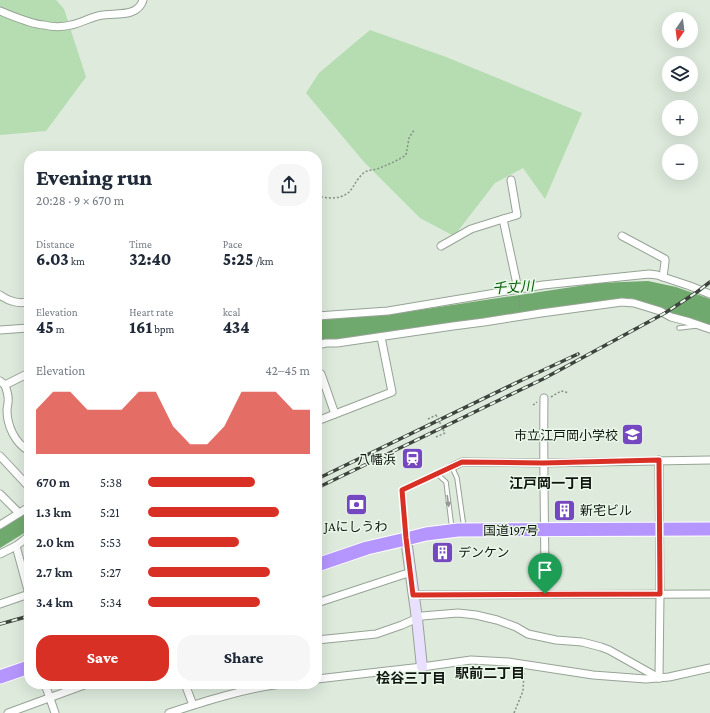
<!DOCTYPE html>
<meta charset="utf-8">
<style>
:root{--surface:#fff;--page:#f6f6f7;--text:#1f2937;--muted:#747a83;--accent:#d93025}
body{margin:0;font-family:"Crimson Pro","Noto Sans JP",serif;background:var(--page);color:var(--text);height:100vh;display:flex;flex-direction:column;font-size:15px;white-space:nowrap}
*{box-sizing:border-box;margin:0}
p{font-size:13px;color:var(--muted)}
.icon{flex:none;width:22px;height:22px;fill:none;stroke:currentColor;stroke-width:2;stroke-linecap:round;stroke-linejoin:round}
.map{position:relative;flex:1;overflow:hidden}
.drawer{position:absolute;left:24px;top:151px;width:298px;height:538px;display:flex;flex-direction:column;background:var(--surface);border-radius:16px;box-shadow:0 4px 16px #0002}
.drawer>*{flex:none}
.needle{width:26px;rotate:194deg}
.buttons{position:absolute;left:662px;top:12px;display:grid;gap:8px}
.buttons a{display:grid;place-items:center;width:36px;height:36px;border-radius:50%;background:var(--surface);box-shadow:0 4px 16px #0002;font-size:20px}
.pin{position:absolute;display:grid;place-items:center;width:34px;height:34px;color:#fff;margin:-41px -17px;border-radius:50% 50% 50% 0;rotate:-45deg;box-shadow:0 0 4px #0007}
.pin .icon{rotate:45deg}
.round{display:grid;place-items:center;flex:none;width:42px;height:42px;border-radius:16px;background:var(--page)}
.summary{display:flex;align-items:center;justify-content:space-between;height:68px;padding:0 12px}
h1{font-size:22px;font-weight:800;line-height:30px}
.stats{display:grid;grid-template-columns:repeat(3,1fr);gap:6px;height:68px;padding:4px 12px}
.stats div{display:grid;align-content:center}
.stats b{font-size:17px;font-weight:800}
.stats small{font-size:11px;font-weight:400}
.stats p{font-size:11px}
.chart{height:112px;padding:8px 12px}
.chart p{display:flex;justify-content:space-between}
.chart svg{width:100%;height:72px;margin-top:4px;fill:var(--accent);opacity:.7}
.primary-button{display:flex;gap:8px;margin-top:auto;padding:8px 12px}
.primary-button a{flex:1;height:46px;border-radius:16px;background:var(--accent);color:#fff;font-size:16px;font-weight:800;line-height:46px;text-align:center}
.primary-button a+a{background:var(--page);color:var(--text)}
ul{padding:0 12px;list-style:none;font-size:13px}
li{display:grid;grid-template-columns:64px 48px 1fr;align-items:center;height:30px}
li i{height:10px;border-radius:5px;background:var(--accent)}
.map>svg:first-child{display:block}
.green{fill:#b5ddb1}
.water{fill:#70a96d}
.lines{fill:none;stroke-linecap:round;stroke-linejoin:round}
.lane-casing{stroke:#97a396;stroke-width:5.5}
.street-casing{stroke:#97a396;stroke-width:9}
.secondary-casing{stroke:#97a396;stroke-width:12}
.highway-casing{stroke:#fff;stroke-width:15}
.path{stroke:#869085;stroke-width:1.5;stroke-dasharray:2 2;stroke-linecap:butt}
.lane{stroke:#fff;stroke-width:3.5}
.street{stroke:#fff;stroke-width:7}
.secondary{stroke:#e9e0ff;stroke-width:10}
.highway{stroke:#b596fe;stroke-width:13}
.rail-casing{stroke:#3d443d;stroke-width:3.5}
.rail{stroke:#eaf8e9;stroke-width:2;stroke-dasharray:6;stroke-linecap:butt}
.path-bridge{stroke:#869085;stroke-width:1.5;stroke-dasharray:2 2;stroke-linecap:butt}
.oneway{fill:#949694}
.route-casing{stroke:#fff;stroke-width:8}
.route{stroke:#d93025;stroke-width:5}
.labels{text-anchor:middle;stroke-width:3;stroke-linejoin:round;paint-order:stroke}
.poi-label{font-size:13px;fill:#111611;stroke:#eaf8e9;text-anchor:end}
.street-label{font-size:13px;fill:#111611;stroke:#eaf8e9}
.water-label{font-size:14px;font-style:italic;fill:#025b06;stroke:#eaf8e9}
.neighbourhood-label{font-size:14px;font-weight:bold;fill:#111611;stroke:#eaf8e9}
</style>
<div class="map">
<svg width="710" height="713" viewBox="0 0 710 713">
<rect width="100%" height="100%" fill="#ddeadc"/>
<!-- green -->
<g class="green">
<path d="M0 0H56L64 9 86 77 46 131 0 135Z"/>
<path d="M370 30 446 57 582 113 545 199 523 168 495 183 454 236 420 218 364 162 306 93 319 73Z"/>
</g>
<!-- water -->
<g class="water">
<path d="M648 281 676 287 710 299V328L631 298 337 340 324 339 317 341V320L386 315 599 283Z"/>
<path d="M29 510V530L0 548V529Z"/>
</g>
<g class="lines">
<defs>
<g id="lane">
<path d="M679 328 696 326"/>
<path d="M437 474 446 482 452 529"/>
<path d="M405 535 402 490 452 467 457 478 464 528"/>
</g>
<g id="street">
<path d="M0 11C13 16 30 24 44 25 52 27 63 27 71 25 82 23 92 16 103 15 117 13 138 17 143 0"/>
<path d="M503 219 517 215 511 180"/>
<path d="M622 236 665 259V262L663 277"/>
<path d="M441 246 471 229 503 219 518 289"/>
<path d="M0 295C8 301 20 305 29 301"/>
<path d="M317 316 388 311 543 285 649 274 657 275 690 286 710 294"/>
<path d="M0 330 28 328 29 327"/>
<path d="M317 345 326 343H337L453 326 484 322 541 313 622 302 634 303 660 311 671 317 690 322 710 329"/>
<path d="M317 376 321 374 335 414"/>
<path d="M0 381 5 385 29 373"/>
<path d="M5 385C6 389 8 393 8 397 9 402 7 406 7 410 7 426 15 443 29 451"/>
<path d="M544 398C543 464 545 529 545 594"/>
<path d="M317 421 392 392 381 337"/>
<path d="M0 456 29 487"/>
<path d="M659 460 660 594 659 678"/>
<path d="M452 467 462 462 543 463 710 460"/>
<path d="M0 494 19 513"/>
<path d="M0 525 29 507"/>
<path d="M16 546 29 594"/>
<path d="M0 554 16 546 29 536"/>
<path d="M413 595 710 594"/>
<path d="M317 603 405 574H410"/>
<path d="M0 604 29 594"/>
<path d="M317 640 376 634 402 625 422 616 458 613 476 615 497 620 516 627 528 634 556 640 582 642 601 647 609 650 659 678"/>
<path d="M317 679 422 667 471 660 508 662 593 675 646 679 669 677 710 668"/>
<path d="M45 684 55 713"/>
<path d="M185 684 193 705"/>
<path d="M8 713 87 684"/>
<path d="M169 713C206 701 243 689 281 684"/>
</g>
<path id="secondary" d="M406 539 417 619 422 667"/>
<g id="highway">
<path d="M317 565 367 548 406 539 426 534 458 530 710 529"/>
<path d="M0 677 29 667"/>
</g>
</defs>
<!-- lane casing -->
<use href="#lane" class="lane-casing"/>
<!-- street casing -->
<use href="#street" class="street-casing"/>
<!-- secondary casing -->
<use href="#secondary" class="secondary-casing"/>
<!-- highway casing -->
<use href="#highway" class="highway-casing"/>
<!-- path -->
<g class="path">
<path d="M317 196C331 199 345 200 353 187 356 182 360 175 365 172 369 170 373 170 377 169 387 165 397 161 406 155L409 138 414 130"/>
<path d="M519 296 520 308"/>
<path d="M551 397 561 391 569 393"/>
<path d="M533 405 537 402"/>
<path d="M428 419 436 415"/>
<path d="M436 437 445 433"/>
<path d="M514 713 523 691 524 672"/>
</g>
<!-- lane -->
<use href="#lane" class="lane"/>
<!-- street -->
<use href="#street" class="street"/>
<!-- secondary -->
<use href="#secondary" class="secondary"/>
<!-- highway -->
<use href="#highway" class="highway"/>
<defs>
<g id="rail">
<path d="M317 479 522 380 578 354"/>
<path d="M317 488 543 379 665 313 697 292 710 282"/>
<path d="M0 624 11 621 29 616"/>
</g>
</defs>
<!-- rail casing -->
<use href="#rail" class="rail-casing"/>
<!-- rail -->
<use href="#rail" class="rail"/>
<!-- path-bridge -->
<path class="path-bridge" d="M436 415 445 433"/>
</g>
<!-- one-way arrows -->
<defs><path id="oneway-solid" d="M-6-.8H1V-3.2L6.5 0L1 3.2V.8H-6Z"/></defs>
<use class="oneway" href="#oneway-solid" transform="translate(448 501) rotate(82)"/>
<g class="lines">
<defs>
<path id="route" d="M659 460 660 594 413 595 406 538 402 490 462 462 543 463Z"/>
</defs>
<!-- route casing -->
<use href="#route" class="route-casing"/>
<!-- route -->
<use href="#route" class="route"/>
</g>
<!-- icons -->
<defs>
<symbol id="school-square" viewBox="-11 -11 22 22"><rect x="-9" y="-9" width="18" height="18" rx="4" fill="#7548c1" stroke="#eaf8e9"/><path d="M0-5L7-2L0 1L-7-2ZM-4 1L0 2.5L4 1V4Q0 6-4 4Z" fill="#fff"/></symbol>
<symbol id="station-square" viewBox="-11 -11 22 22"><rect x="-9" y="-9" width="18" height="18" rx="4" fill="#7548c1" stroke="#eaf8e9"/><path d="M-3-6H3Q5-6 5-4V2Q5 4 3 4L4.5 6H3L1.5 4h-3L-3 6H-4.5L-3 4Q-5 4-5 2V-4Q-5-6-3-6ZM-3.5-4v3h7v-3ZM-3.5 1v1.5H-2V1ZM2 1v1.5H3.5V1Z" fill="#fff"/></symbol>
<symbol id="bank-square" viewBox="-11 -11 22 22"><rect x="-9" y="-9" width="18" height="18" rx="4" fill="#7548c1" stroke="#eaf8e9"/><path d="M-6-4H6V4H-6ZM0-2.3a2.3 2.3 0 1 0 0 4.6a2.3 2.3 0 1 0 0-4.6Z" fill="#fff"/></symbol>
<symbol id="building-square" viewBox="-11 -11 22 22"><rect x="-9" y="-9" width="18" height="18" rx="4" fill="#7548c1" stroke="#eaf8e9"/><path d="M-4-6H4V6H1V3H-1V6H-4ZM-2.5-4.3h1.7v1.8h-1.7ZM.8-4.3h1.7v1.8H.8ZM-2.5-1h1.7V.8h-1.7ZM.8-1h1.7V.8H.8Z" fill="#fff"/></symbol>
</defs>
<g fill-rule="evenodd">
<use href="#school-square" x="620" y="422" width="25" height="25"/>
<use href="#station-square" x="400" y="446" width="25" height="25"/>
<use href="#bank-square" x="344" y="492" width="25" height="25"/>
<use href="#building-square" x="552" y="498" width="25" height="25"/>
<use href="#building-square" x="430" y="540" width="25" height="25"/>
</g>
<g class="labels">
<!-- poi labels -->
<g class="poi-label">
<text x="618" y="440">市立江戸岡小学校</text>
<text x="396" y="464">八幡浜</text>
<text x="580" y="515" text-anchor="start">新宅ビル</text>
<text x="356" y="531" text-anchor="middle">JAにしうわ</text>
<text x="458" y="557" text-anchor="start">デンケン</text>
</g>
<!-- street labels -->
<g class="street-label">
<text x="511" y="535">国道197号</text>
</g>
<!-- water labels -->
<g class="water-label">
<text transform="translate(513 287) rotate(-4)" y="5">千丈川</text>
</g>
<!-- neighbourhood labels -->
<g class="neighbourhood-label">
<text x="551" y="488">江戸岡一丁目</text>
<text x="490" y="678">駅前二丁目</text>
<text x="411" y="683">桧谷三丁目</text>
</g>
</g>
</svg>
<div class="buttons">
<a><svg class="needle" viewBox="-14 -14 28 28"><path d="M0-13l5 13h-10z" fill="#e53935"/><path d="M0 13l5-13h-10z" fill="#747a83"/></svg></a>
<a><svg class="icon" aria-label="layers" viewBox="0 0 24 24"><path d="M12 4l9 5-9 5-9-5zM3 14l9 5 9-5"/></svg></a>
<a>+</a>
<a>−</a>
</div>
<div class="pin" style="left:545px;top:594px;background:#1e9e55"><svg class="icon" aria-label="arrive" viewBox="0 0 24 24"><path d="M6 21V4h12l-3 4 3 4H6"/></svg></div>
<section class="drawer">
<div class="summary"><div><h1>Evening run</h1><p>20:28 · 9 × 670 m</p></div><a class="round"><svg class="icon" aria-label="share" viewBox="0 0 24 24"><path d="M12 15V3M7 8l5-5 5 5M5 13v7h14v-7"/></svg></a></div>
<div class="stats">
<div><p>Distance</p><b>6.03<small> km</small></b></div>
<div><p>Time</p><b>32:40</b></div>
<div><p>Pace</p><b>5:25<small> /km</small></b></div>
</div>
<div class="stats">
<div><p>Elevation</p><b>45<small> m</small></b></div>
<div><p>Heart rate</p><b>161<small> bpm</small></b></div>
<div><p>kcal</p><b>434</b></div>
</div>
<div class="chart"><p><span>Elevation</span>42–45 m</p>
<svg viewBox="0 0 160 44" preserveAspectRatio="none"><path d="M0 44V17L10 6L20 6L30 17L40 17L50 17L60 6L70 6L80 27L90 38L100 38L110 27L120 6L130 6L140 6L150 17L160 17V44z"/></svg>
</div>
<ul>
<li><b>670 m</b>5:38<i style="width:66%"></i></li>
<li><b>1.3 km</b>5:21<i style="width:81%"></i></li>
<li><b>2.0 km</b>5:53<i style="width:56%"></i></li>
<li><b>2.7 km</b>5:27<i style="width:75%"></i></li>
<li><b>3.4 km</b>5:34<i style="width:69%"></i></li>
</ul>
<div class="primary-button"><a>Save</a><a>Share</a></div>
</section>
</div>
